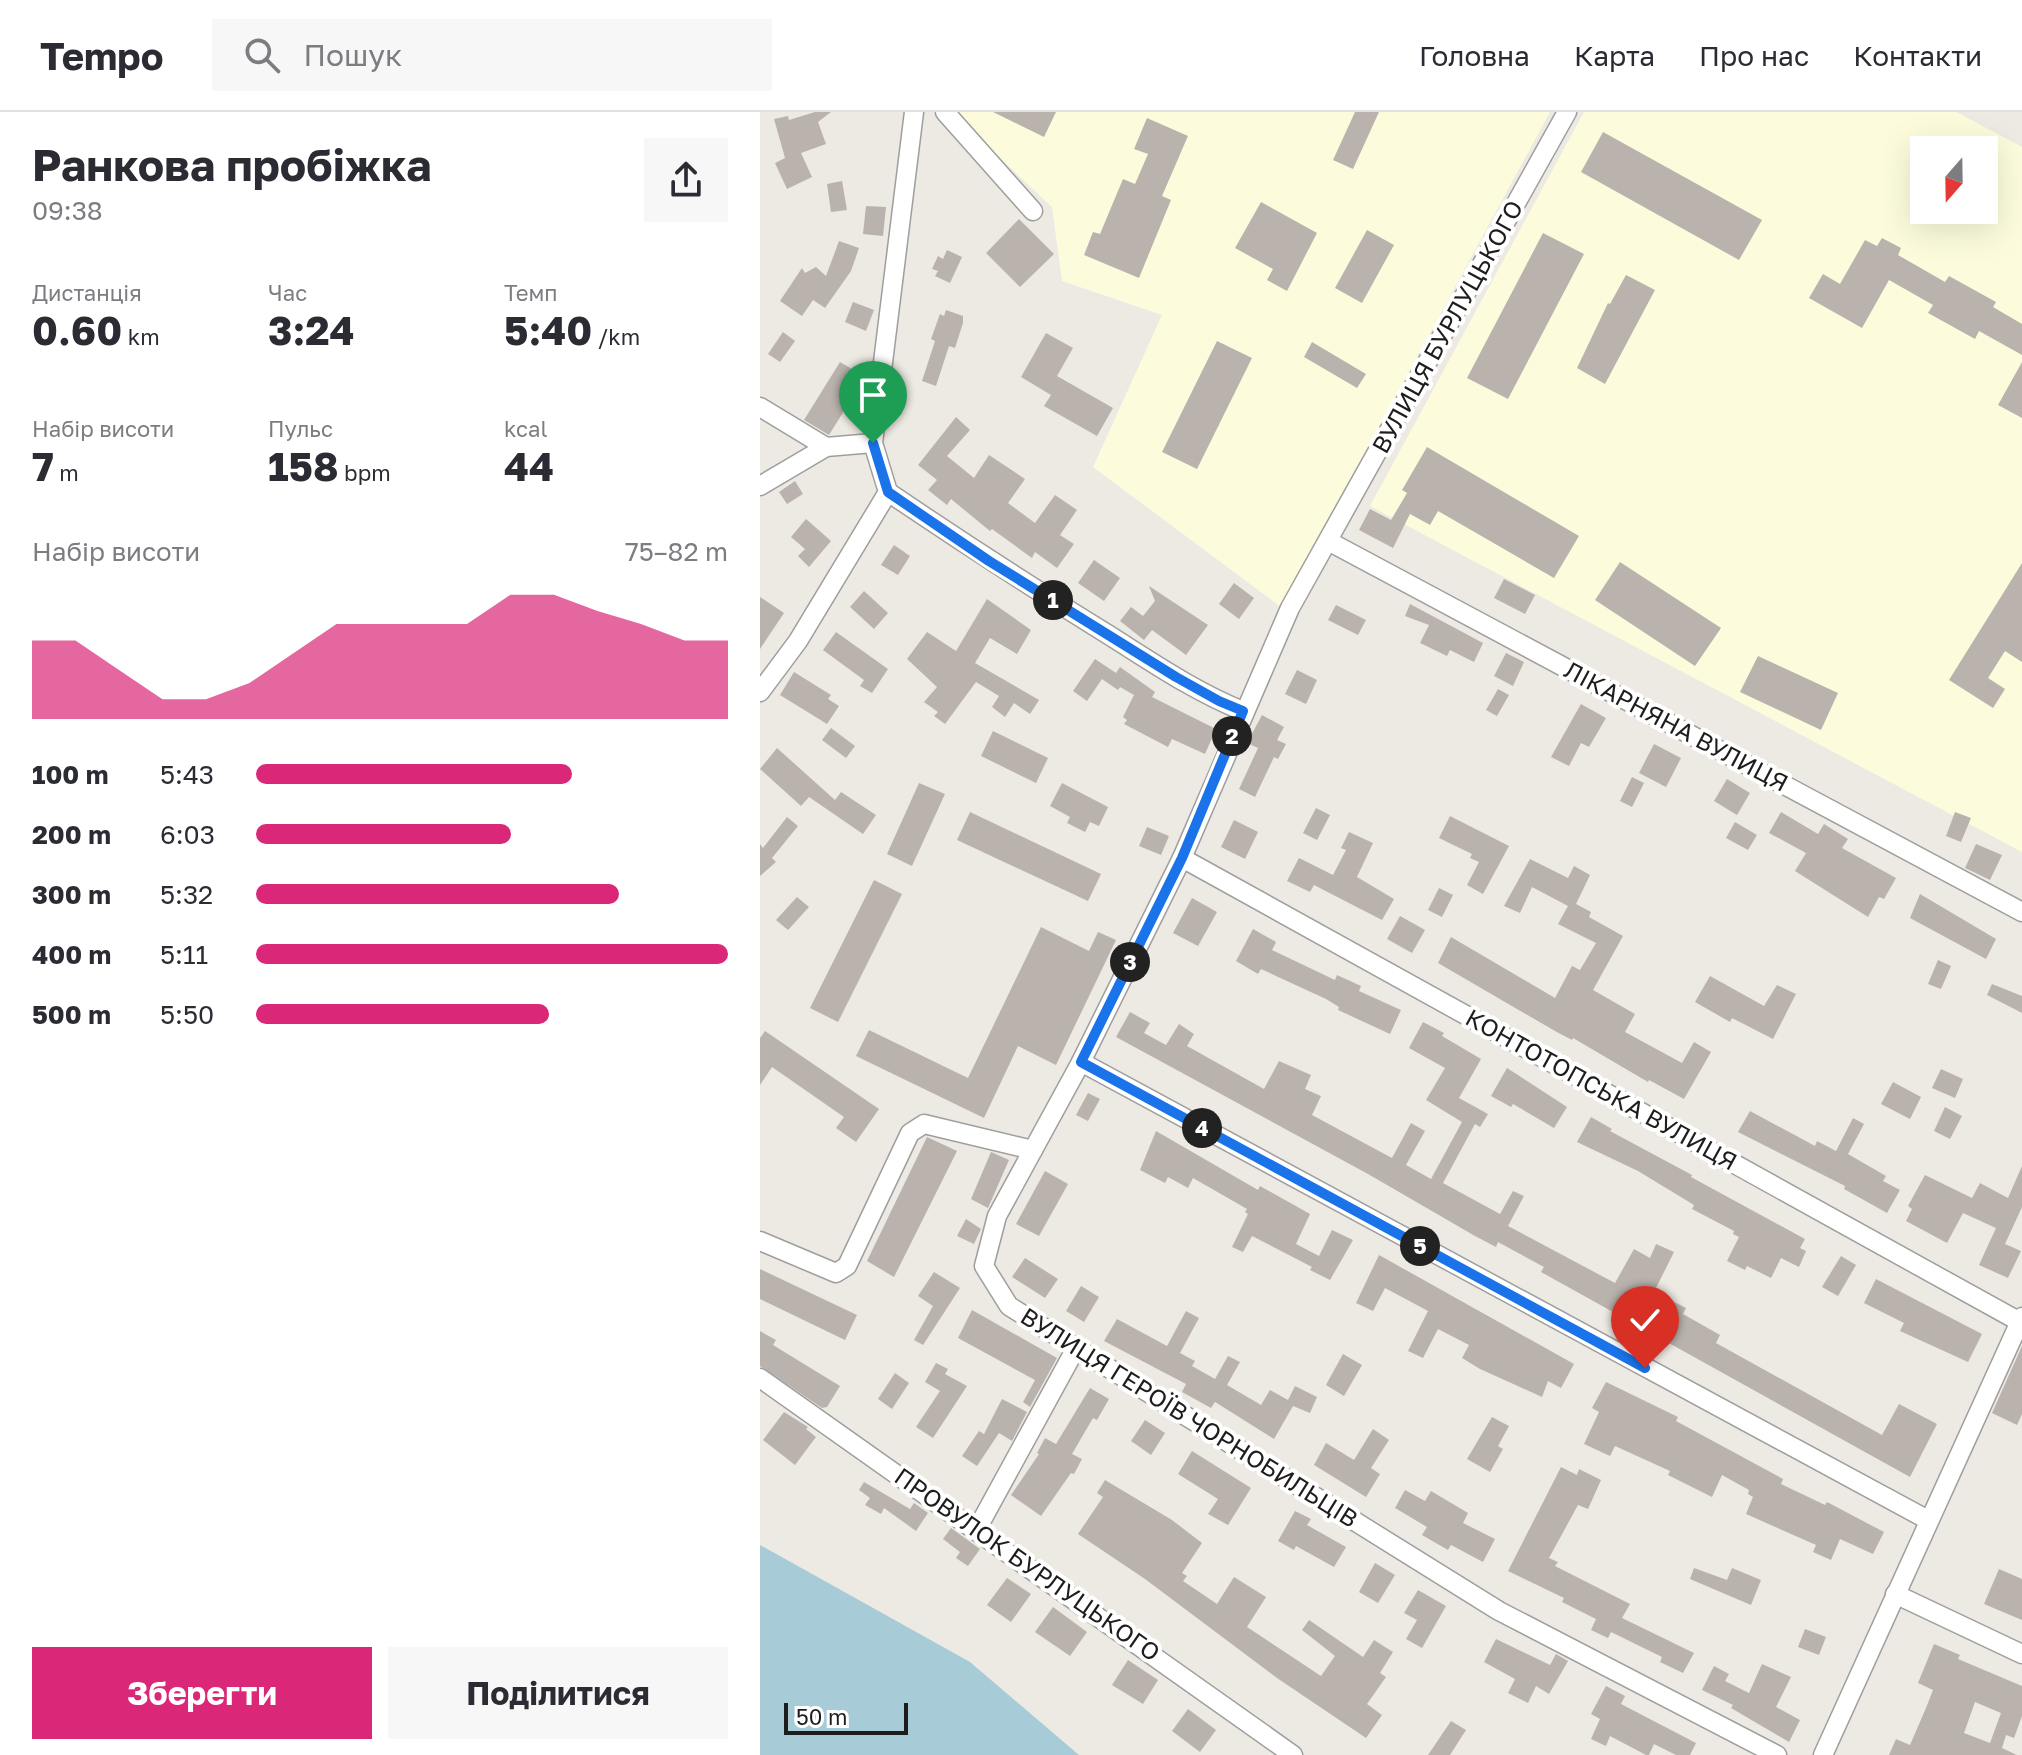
<!DOCTYPE html>
<html lang="uk">
<meta charset="utf-8">
<style>
:root{--surface:#fff;--page:#f7f7f7;--text:#2b2b33;--muted:#7c7c81;--line:#e1e1e2;--accent:#db2777}
body{margin:0;font-family:"Golos Text",sans-serif;background:var(--page);color:var(--text);height:100vh;display:flex;flex-direction:column;font-size:30px;white-space:nowrap}
*{box-sizing:border-box;margin:0}
p{font-size:26px;color:var(--muted)}
.icon{flex:none;width:44px;height:44px;fill:none;stroke:currentColor;stroke-width:2;stroke-linecap:round;stroke-linejoin:round}
.map{position:relative;flex:1;overflow:hidden}
.details{display:flex;flex-direction:column;background:var(--surface);width:760px}
.details>*{flex:none}
.needle{width:52px;rotate:200deg}
.tools{position:absolute;left:1150px;top:24px;display:grid;gap:16px}
.tools a{display:grid;place-items:center;width:88px;height:88px;border-radius:0px;background:var(--surface);box-shadow:0 8px 32px #0002;font-size:40px}
.scale{position:absolute;left:24px;bottom:20px;width:124px;box-sizing:border-box;padding-left:8px;border:4px solid #1d1d1d;border-top:0;font-size:22px;line-height:28px;white-space:nowrap;color:#1d1d1d;-webkit-text-stroke:6px #fff;paint-order:stroke}
.pin{position:absolute;display:grid;place-items:center;width:68px;height:68px;color:#fff;margin:-82px -34px;border-radius:50% 50% 50% 0;rotate:-45deg;box-shadow:0 0 8px #0007}
.pin .icon{rotate:45deg}
.km{position:absolute;width:40px;height:40px;margin:-20px;border-radius:50%;background:#222;color:#fff;font-size:22px;line-height:40px;text-align:center}
.round{display:grid;place-items:center;flex:none;width:84px;height:84px;border-radius:0px;background:var(--page)}
.summary{display:flex;align-items:center;justify-content:space-between;height:136px;padding:0 32px}
h1{font-size:44px;font-weight:700;line-height:60px}
.stats{display:grid;grid-template-columns:repeat(3,1fr);gap:12px;height:136px;padding:8px 32px}
.stats div{display:grid;align-content:center}
.stats b{font-size:40px;font-weight:700}
.stats small{font-size:22px;font-weight:400}
.stats p{font-size:22px}
.chart{height:224px;padding:16px 32px}
.chart p{display:flex;justify-content:space-between}
.chart svg{width:100%;height:144px;margin-top:8px;fill:var(--accent);opacity:.7}
.primary-button{display:flex;gap:16px;margin-top:auto;padding:16px 32px}
.primary-button a{flex:1;height:92px;border-radius:0px;background:var(--accent);color:#fff;font-size:32px;font-weight:700;line-height:92px;text-align:center}
.primary-button a+a{background:var(--page);color:var(--text)}
ul{padding:0 32px;list-style:none;font-size:26px}
li{display:grid;grid-template-columns:128px 96px 1fr;align-items:center;height:60px}
li i{height:20px;border-radius:10px;background:var(--accent)}
header{display:flex;align-items:center;gap:48px;box-sizing:border-box;height:112px;padding:0 40px;background:var(--surface);border-bottom:2px solid var(--line)}
header strong{font-size:38px}
nav{display:flex;gap:44px;margin-inline-start:auto;font-size:28px}
.search{width:560px;height:72px;background:var(--page);display:flex;align-items:center;gap:20px;box-sizing:border-box;padding:0 28px;border-radius:0px;color:var(--muted);font-size:30px}
main{display:flex;flex:1;min-height:0}
.map>svg:first-child{display:block}
.education{fill:#fcfcdd;fill-rule:evenodd}
.water{fill:#a7ccd7}
.building{fill:#bab3ad;fill-rule:evenodd}
.lines{fill:none;stroke-linecap:round;stroke-linejoin:round}
.minor-casing{stroke:#9e9e9e;stroke-width:21}
.minor{stroke:#fff;stroke-width:18}
.route-casing{stroke:#fff;stroke-width:16}
.route{stroke:#1a73e8;stroke-width:10}
.labels{text-anchor:middle;stroke-width:8;stroke-linejoin:round;paint-order:stroke}
.street-label{font-size:24px;fill:#1d1d1d;stroke:#fff}
</style>
<header>
<strong>Tempo</strong>
<div class="search"><svg class="icon" aria-label="search" viewBox="0 0 24 24"><circle cx="10" cy="10" r="6"/><path d="M15 15l6 6"/></svg>Пошук</div>
<nav><a>Головна</a><a>Карта</a><a>Про нас</a><a>Контакти</a></nav>
</header>
<main>
<section class="details">
<div class="summary"><div><h1>Ранкова пробіжка</h1><p>09:38</p></div><a class="round"><svg class="icon" aria-label="share" viewBox="0 0 24 24"><path d="M12 15V3M7 8l5-5 5 5M5 13v7h14v-7"/></svg></a></div>
<div class="stats">
<div><p>Дистанція</p><b>0.60<small> km</small></b></div>
<div><p>Час</p><b>3:24</b></div>
<div><p>Темп</p><b>5:40<small> /km</small></b></div>
</div>
<div class="stats">
<div><p>Набір висоти</p><b>7<small> m</small></b></div>
<div><p>Пульс</p><b>158<small> bpm</small></b></div>
<div><p>kcal</p><b>44</b></div>
</div>
<div class="chart"><p><span>Набір висоти</span>75–82 m</p>
<svg viewBox="0 0 160 44" preserveAspectRatio="none"><path d="M0 44V20L10 20L20 29L30 38L40 38L50 33L60 24L70 15L80 15L90 15L100 15L110 6L120 6L130 11L140 15L150 20L160 20V44z"/></svg>
</div>
<ul>
<li><b>100 m</b>5:43<i style="width:67%"></i></li>
<li><b>200 m</b>6:03<i style="width:54%"></i></li>
<li><b>300 m</b>5:32<i style="width:77%"></i></li>
<li><b>400 m</b>5:11<i style="width:100%"></i></li>
<li><b>500 m</b>5:50<i style="width:62%"></i></li>
</ul>
<div class="primary-button"><a>Зберегти</a><a>Поділитися</a></div>
</section>
<div class="map">
<svg width="1262" height="1643" viewBox="0 0 1262 1643">
<rect width="100%" height="100%" fill="#edeae3"/>
<!-- education -->
<g class="education">
<path d="M191 0H790L521 495 333 355 402 203 302 169 292 95Z"/>
<path d="M824 0H1196L1262 35V740L610 394ZM1164 38H1224V98H1164Z"/>
</g>
<!-- water -->
<path class="water" d="M0 1433 210 1550 319 1643H0Z"/>
<!-- building -->
<g class="building">
<path d="M55 0H71L58 10 66 32 41 41 52 65 27 77 15 51 25 46 14 7 28 4 29 8Z"/>
<path d="M233 0H296L284 25Z"/>
<path d="M595 0H619L593 57 573 48Z"/>
<path d="M387 6 428 24 402 84 411 88 379 166 324 143 333 120 340 122 363 67 375 72 388 42 374 37Z"/>
<path d="M843 20 1002 108 979 148 821 60Z"/>
<path d="M82 69 87 98 71 100 67 72Z"/>
<path d="M501 90 557 121 527 179 507 168 513 157 475 136Z"/>
<path d="M106 94 126 95 123 124 103 122Z"/>
<path d="M259 107 294 142 260 175 226 141Z"/>
<path d="M607 118 634 133 602 191 575 176Z"/>
<path d="M783 121 824 142 748 287 707 266Z"/>
<path d="M1122 126 1141 136 1138 143 1185 170 1189 164 1236 190 1233 195 1262 212V243L1219 219 1215 227 1168 201 1173 193 1129 168 1102 216 1049 186 1063 162 1080 172 1105 128 1117 134Z"/>
<path d="M79 129 99 136 91 159 65 196 53 188 42 204 20 189 42 156 45 161 56 155 66 164Z"/>
<path d="M187 138 202 145 190 171 175 164 178 159 172 157 178 144 183 147Z"/>
<path d="M866 163 895 178 845 272 817 256 848 191 850 192Z"/>
<path d="M93 190 114 198 106 219 85 210Z"/>
<path d="M186 198 203 204V211L195 236 189 234 176 274 162 269 175 229 171 227 180 202 184 204Z"/>
<path d="M23 220 35 229 20 250 8 242Z"/>
<path d="M286 221 313 236 297 264 353 296 337 324 284 294 291 283 261 265Z"/>
<path d="M457 229 492 246 437 357 402 340Z"/>
<path d="M552 230 606 262 597 276 544 245Z"/>
<path d="M80 250 105 265 69 323 44 308Z"/>
<path d="M1262 250V306L1238 293Z"/>
<path d="M196 305 210 318 187 344 214 366 229 343 265 367 248 391 275 411 295 383 317 398 300 423 314 432 297 456 275 440 272 446 232 417 230 419 191 387 187 393 168 378 177 368 158 353Z"/>
<path d="M667 335 819 424 794 466 678 399 670 413 650 402 633 436 599 418 610 397 631 408 647 381 642 378Z"/>
<path d="M35 369 43 382 27 392 19 380Z"/>
<path d="M46 407 71 429 49 455 38 444 45 437 31 425Z"/>
<path d="M134 433 150 444 138 463 121 453Z"/>
<path d="M334 448 360 466 344 489 318 471Z"/>
<path d="M860 450 961 516 935 554 835 488Z"/>
<path d="M1262 451V550L1245 539 1228 566 1245 577 1233 596 1189 568Z"/>
<path d="M744 467 775 483 765 502 734 486Z"/>
<path d="M474 471 494 486 479 507 459 492Z"/>
<path d="M389 474 448 513 426 543 392 518 384 528 360 509 371 495 383 504 395 489Z"/>
<path d="M104 479 128 501 114 517 90 495Z"/>
<path d="M0 485 24 501 0 537Z"/>
<path d="M227 487 271 518 257 542 230 526 215 551 279 588 270 602 254 591 245 605 232 595 239 584 216 570 185 612 174 604 178 600 164 590 177 575 147 547 167 520 196 539Z"/>
<path d="M650 492 723 531 714 550 690 538 687 544 660 531 669 513 645 504Z"/>
<path d="M576 493 606 508 598 523 568 508Z"/>
<path d="M76 520 128 557 112 581 100 574 104 568 63 538Z"/>
<path d="M746 541 764 550 753 574 734 564Z"/>
<path d="M998 544 1078 581 1061 618 980 580Z"/>
<path d="M335 547 356 561 360 555 395 580 392 585 456 617 445 642 412 627 408 635 364 612 367 608 363 605 374 583 360 575 358 578 342 567 327 589 313 579Z"/>
<path d="M537 558 557 568 546 592 525 582Z"/>
<path d="M34 560 71 583 68 587 79 594 67 612 20 583Z"/>
<path d="M738 577 749 583 737 604 726 598Z"/>
<path d="M821 592 846 606 829 635 821 631 809 654 791 645Z"/>
<path d="M502 603 524 615 517 628 526 632 518 647 514 645 495 685 479 677 498 636 487 631Z"/>
<path d="M71 616 95 634 86 646 62 628Z"/>
<path d="M233 619 288 646 276 671 221 644Z"/>
<path d="M894 632 921 646 906 675 879 661Z"/>
<path d="M17 636 75 688 81 680 116 703 103 722 49 685 41 694 0 657Z"/>
<path d="M872 665 884 671 872 695 860 689Z"/>
<path d="M967 667 990 681 977 703 954 689Z"/>
<path d="M159 671 185 682 152 754 127 742Z"/>
<path d="M302 671 348 695 339 714 330 710 325 720 307 711 310 705 290 694Z"/>
<path d="M556 696 570 703 557 728 543 721Z"/>
<path d="M210 700 341 762 328 789 197 728Z"/>
<path d="M1021 700 1058 722 1064 712 1088 727 1082 736 1136 766 1124 787 1119 785 1108 805 1035 759 1046 741 1009 721Z"/>
<path d="M1195 700 1211 706 1201 730 1186 724Z"/>
<path d="M690 704 749 734 723 782 707 773 719 750 710 746 712 742 679 726Z"/>
<path d="M27 705 38 714 12 746 16 750 0 764V732L3 736Z"/>
<path d="M474 708 498 720 485 747 461 735Z"/>
<path d="M975 710 997 723 988 738 966 726Z"/>
<path d="M387 715 409 724 401 743 379 734Z"/>
<path d="M589 720 613 731 597 765 634 787 622 808 554 773 550 780 527 769 539 746 573 763 586 738 581 736Z"/>
<path d="M1216 732 1242 743 1230 768 1205 756Z"/>
<path d="M770 747 808 766 814 754 830 763 816 792 831 800 829 805 863 824 833 878 875 902 865 920 922 951 934 930 951 940 924 987 889 968 888 970 813 926 812 928 795 919 678 851 691 825 795 886 812 854 820 858 836 831 798 812 808 794 772 775 760 801 744 794Z"/>
<path d="M114 768 142 782 78 910 50 896Z"/>
<path d="M679 776 693 783 682 805 668 798Z"/>
<path d="M1160 782 1236 827 1226 847 1150 806Z"/>
<path d="M37 785 49 795 28 818 16 808Z"/>
<path d="M432 786 457 800 438 834 413 821Z"/>
<path d="M640 804 665 818 652 841 627 827Z"/>
<path d="M281 815 329 839 338 820 356 828 296 953 258 934 224 1006 96 944 109 918 208 966Z"/>
<path d="M493 817 516 830 512 838 575 868 577 863 601 874 599 879 641 898 630 922 578 898 579 895 566 887 501 857 498 862 476 849Z"/>
<path d="M1178 848 1191 854 1181 877 1168 872Z"/>
<path d="M950 864 1004 894 1017 873 1036 882 1013 927 972 906 970 910 935 890Z"/>
<path d="M1232 872 1262 884V901L1227 883Z"/>
<path d="M370 900 390 911 384 921 406 933 419 912 434 922 427 934 504 977 519 949 551 963 545 977 561 984 552 1003 632 1046 651 1011 665 1019 646 1053 671 1067 702 1010 666 988 685 956 649 936 663 910 684 921 682 924 721 947 699 986 728 1002 720 1015 715 1012 683 1071 740 1102 753 1079 764 1084 748 1114 855 1171 874 1137 890 1146 896 1132 914 1140 894 1180 926 1196 923 1202 960 1223 956 1231 1122 1323 1139 1292 1177 1312 1150 1365 781 1160 784 1155 738 1130 736 1135 715 1124 608 1062 356 925Z"/>
<path d="M5 919 119 997 96 1030 76 1016 84 1005 12 955 0 973V926Z"/>
<path d="M747 956 807 995 794 1016 753 992 751 995 731 984Z"/>
<path d="M1181 957 1203 967 1195 986 1172 976Z"/>
<path d="M1133 970 1161 985 1150 1007 1121 992Z"/>
<path d="M328 981 340 987 328 1009 316 1003Z"/>
<path d="M1185 995 1202 1004 1190 1027 1174 1019Z"/>
<path d="M990 999 1055 1034 1057 1029 1076 1039 1093 1006 1104 1012 1088 1042 1126 1064 1123 1069 1140 1078 1127 1101 1084 1077 1085 1074 978 1020Z"/>
<path d="M831 1005 852 1017 850 1019 932 1063 931 1065 1045 1127 1040 1136 1046 1139 1039 1155 1021 1146 1011 1166 987 1154 985 1158 967 1149 979 1125 973 1122 974 1119 932 1097 934 1093 878 1059 817 1030Z"/>
<path d="M396 1019 498 1078 500 1074 550 1102 536 1132 559 1144 572 1118 593 1128 570 1168 550 1158 552 1155 492 1124 483 1140 472 1135 488 1102 485 1100 487 1097 433 1066 428 1076 408 1065 405 1071 380 1058Z"/>
<path d="M167 1025 197 1039 134 1165 107 1149Z"/>
<path d="M231 1040 249 1048 228 1096 211 1087Z"/>
<path d="M1262 1054V1095L1245 1132 1261 1139 1248 1166 1219 1153 1236 1116 1203 1101 1187 1131 1146 1109 1152 1097 1148 1094 1165 1063 1212 1086 1220 1071 1248 1086Z"/>
<path d="M285 1059 308 1072 279 1124 256 1112Z"/>
<path d="M206 1107 221 1117 214 1132 197 1124Z"/>
<path d="M619 1143 814 1252 801 1276 788 1269 782 1285 720 1257 702 1246 709 1233 678 1217 663 1246 648 1239 668 1199 625 1176 613 1199 596 1191Z"/>
<path d="M1081 1144 1096 1153 1078 1184 1062 1175Z"/>
<path d="M265 1146 298 1167 285 1186 252 1165Z"/>
<path d="M0 1157 97 1203 85 1228 0 1187Z"/>
<path d="M174 1160 200 1176 163 1233 154 1228 173 1194 158 1184Z"/>
<path d="M1116 1167 1222 1222 1208 1250 1140 1219 1144 1211 1104 1191Z"/>
<path d="M321 1174 339 1185 324 1210 306 1199Z"/>
<path d="M212 1198 297 1246 270 1295 263 1290 275 1268 198 1226Z"/>
<path d="M426 1199 439 1206 420 1241 435 1249 432 1254 455 1267 468 1244 480 1250 467 1273 501 1293 510 1278 528 1288 535 1274 557 1285 550 1301 533 1294 514 1327 455 1290 451 1296 422 1280 426 1272 344 1229 357 1207 407 1234Z"/>
<path d="M0 1219 16 1228 13 1233 80 1274 67 1295 62 1296 0 1254Z"/>
<path d="M1262 1234V1302L1257 1313 1232 1301Z"/>
<path d="M583 1242 602 1253 584 1284 566 1273Z"/>
<path d="M176 1251 188 1257 185 1262 207 1274 173 1326 156 1315 180 1279 165 1270Z"/>
<path d="M135 1261 149 1271 132 1297 118 1287Z"/>
<path d="M846 1270 918 1305 916 1309 1023 1367 1021 1372 1065 1393 1067 1390 1124 1420 1113 1442 1080 1427 1071 1448 1053 1440 1056 1433 986 1402 993 1385 988 1382 989 1378 962 1363 952 1385 908 1363 910 1359 855 1334 850 1344 824 1332 839 1300 832 1296Z"/>
<path d="M330 1276 349 1287 337 1308 333 1306 312 1342 322 1347 314 1362 311 1361 281 1404 251 1383 279 1342 277 1341 285 1326 296 1332Z"/>
<path d="M242 1287 267 1300 252 1329 239 1321 217 1354 202 1344 219 1319 224 1322Z"/>
<path d="M24 1300 48 1315 46 1317 56 1325 35 1353 3 1328Z"/>
<path d="M732 1305 749 1314 738 1334 743 1337 730 1360 707 1347Z"/>
<path d="M385 1308 405 1321 391 1343 371 1329Z"/>
<path d="M613 1317 629 1328 611 1356 620 1362 606 1385 554 1353 566 1331 594 1348Z"/>
<path d="M432 1339 491 1376 468 1413 448 1402 458 1387 418 1362Z"/>
<path d="M801 1355 817 1363 819 1357 841 1368 828 1397 818 1393 789 1446 798 1450 795 1454 870 1492 862 1506 934 1541 923 1561 900 1550 902 1545 851 1520 848 1526 831 1518 836 1507 802 1490 804 1486 748 1459Z"/>
<path d="M345 1368 412 1408 442 1431 422 1461 427 1464 423 1469 457 1492 474 1465 506 1485 487 1515 561 1564 575 1544 542 1518 549 1508 603 1545 614 1528 633 1540 620 1561 626 1565 607 1592 622 1603 606 1626 517 1566 385 1467 318 1422 343 1385 337 1381Z"/>
<path d="M104 1370 150 1397 154 1391 168 1401 156 1419 124 1396 121 1402 105 1393 110 1386 99 1378Z"/>
<path d="M645 1378 665 1389 671 1379 708 1401 703 1411 735 1427 723 1450 691 1433 688 1438 662 1423 667 1415 635 1396Z"/>
<path d="M535 1399 551 1407 547 1413 586 1435 574 1455 536 1434 534 1438 518 1429Z"/>
<path d="M191 1416 220 1437 208 1454 196 1446 200 1440 183 1427Z"/>
<path d="M615 1451 635 1463 618 1491 599 1480Z"/>
<path d="M934 1456 967 1468 972 1456 1001 1468 991 1493 930 1467Z"/>
<path d="M1239 1457 1262 1467V1508L1224 1492Z"/>
<path d="M247 1466 271 1482 251 1510 227 1493Z"/>
<path d="M658 1478 686 1494 662 1536 646 1527 657 1508 644 1501Z"/>
<path d="M293 1495 327 1520 310 1544 275 1520Z"/>
<path d="M1045 1517 1066 1525 1059 1543 1038 1535Z"/>
<path d="M736 1527 790 1553 796 1542 808 1549 789 1582 776 1574 768 1591 748 1581 755 1567 724 1550Z"/>
<path d="M1174 1532 1200 1543 1198 1547 1262 1574V1604L1254 1626 1246 1623 1242 1636 1257 1643H1129L1136 1627 1150 1633 1166 1596 1173 1578 1158 1571ZM1215 1590 1241 1601 1230 1631 1204 1621Z"/>
<path d="M368 1548 398 1568 383 1592 352 1573Z"/>
<path d="M1002 1552 1031 1565 1016 1595 1040 1608 1029 1630 971 1596 973 1593 942 1578 954 1554 969 1562 965 1569 989 1581Z"/>
<path d="M846 1574 865 1584 861 1592 936 1631 930 1643H916L894 1632 889 1643H886L850 1624 846 1634 831 1627 840 1607 831 1602Z"/>
<path d="M428 1597 456 1618 440 1640 412 1619Z"/>
<path d="M691 1609 706 1618 690 1643H668Z"/>
</g>
<g class="lines">
<defs>
<g id="minor">
<path d="M185 0 273 99"/>
<path d="M807 0 530 496 422 746 321 950 237 1104 224 1154 249 1194 739 1499 1017 1643"/>
<path d="M0 295 66 335"/>
<path d="M0 374 66 335 113 331"/>
<path d="M128 380C199 428 271 475 344 520 389 548 433 579 483 599"/>
<path d="M570 430 1262 800"/>
<path d="M0 580 38 529 128 380 113 331 154 0"/>
<path d="M422 746 1260 1210"/>
<path d="M321 950 1168 1408"/>
<path d="M0 1129 76 1161 87 1154 150 1021 164 1012 273 1038"/>
<path d="M0 1266 533 1643"/>
<path d="M217 1417 316 1236"/>
<path d="M1135 1482 1262 1542"/>
<path d="M1063 1643 1262 1205"/>
</g>
</defs>
<!-- minor casing -->
<use href="#minor" class="minor-casing"/>
<!-- minor -->
<use href="#minor" class="minor"/>
</g>
<g class="lines">
<defs>
<path id="route" d="M113 331 128 380 229 449 416 565 459 589 483 599 422 746 321 950 885 1256"/>
</defs>
<!-- route casing -->
<use href="#route" class="route-casing"/>
<!-- route -->
<use href="#route" class="route"/>
</g>
<g class="labels">
<!-- street labels -->
<g class="street-label">
<text transform="translate(688 215) rotate(-61)" y="8">ВУЛИЦЯ БУРЛУЦЬКОГО</text>
<text transform="translate(916 615) rotate(28)" y="8">ЛІКАРНЯНА ВУЛИЦЯ</text>
<text transform="translate(841 978) rotate(29)" y="8">КОНТОТОПСЬКА ВУЛИЦЯ</text>
<text transform="translate(429 1306) rotate(32)" y="8">ВУЛИЦЯ ГЕРОЇВ ЧОРНОБИЛЬЦІВ</text>
<text transform="translate(267 1453) rotate(35)" y="8">ПРОВУЛОК БУРЛУЦЬКОГО</text>
</g>
</g>
</svg>
<div class="tools">
<a><svg class="needle" viewBox="-14 -14 28 28"><path d="M0-13l5 13h-10z" fill="#e53935"/><path d="M0 13l5-13h-10z" fill="#7c7c81"/></svg></a>
</div>
<div class="scale">50 m</div>
<div class="pin" style="left:113px;top:331px;background:#1e9e55"><svg class="icon" aria-label="arrive" viewBox="0 0 24 24"><path d="M6 21V4h12l-3 4 3 4H6"/></svg></div>
<div class="pin" style="left:885px;top:1256px;background:#d93025"><svg class="icon" aria-label="check" viewBox="0 0 24 24"><path d="M5 12l5 5 9-10"/></svg></div>
<b class="km" style="left:293px;top:488px">1</b>
<b class="km" style="left:472px;top:624px">2</b>
<b class="km" style="left:370px;top:850px">3</b>
<b class="km" style="left:442px;top:1016px">4</b>
<b class="km" style="left:660px;top:1134px">5</b>
</div>
</main>
